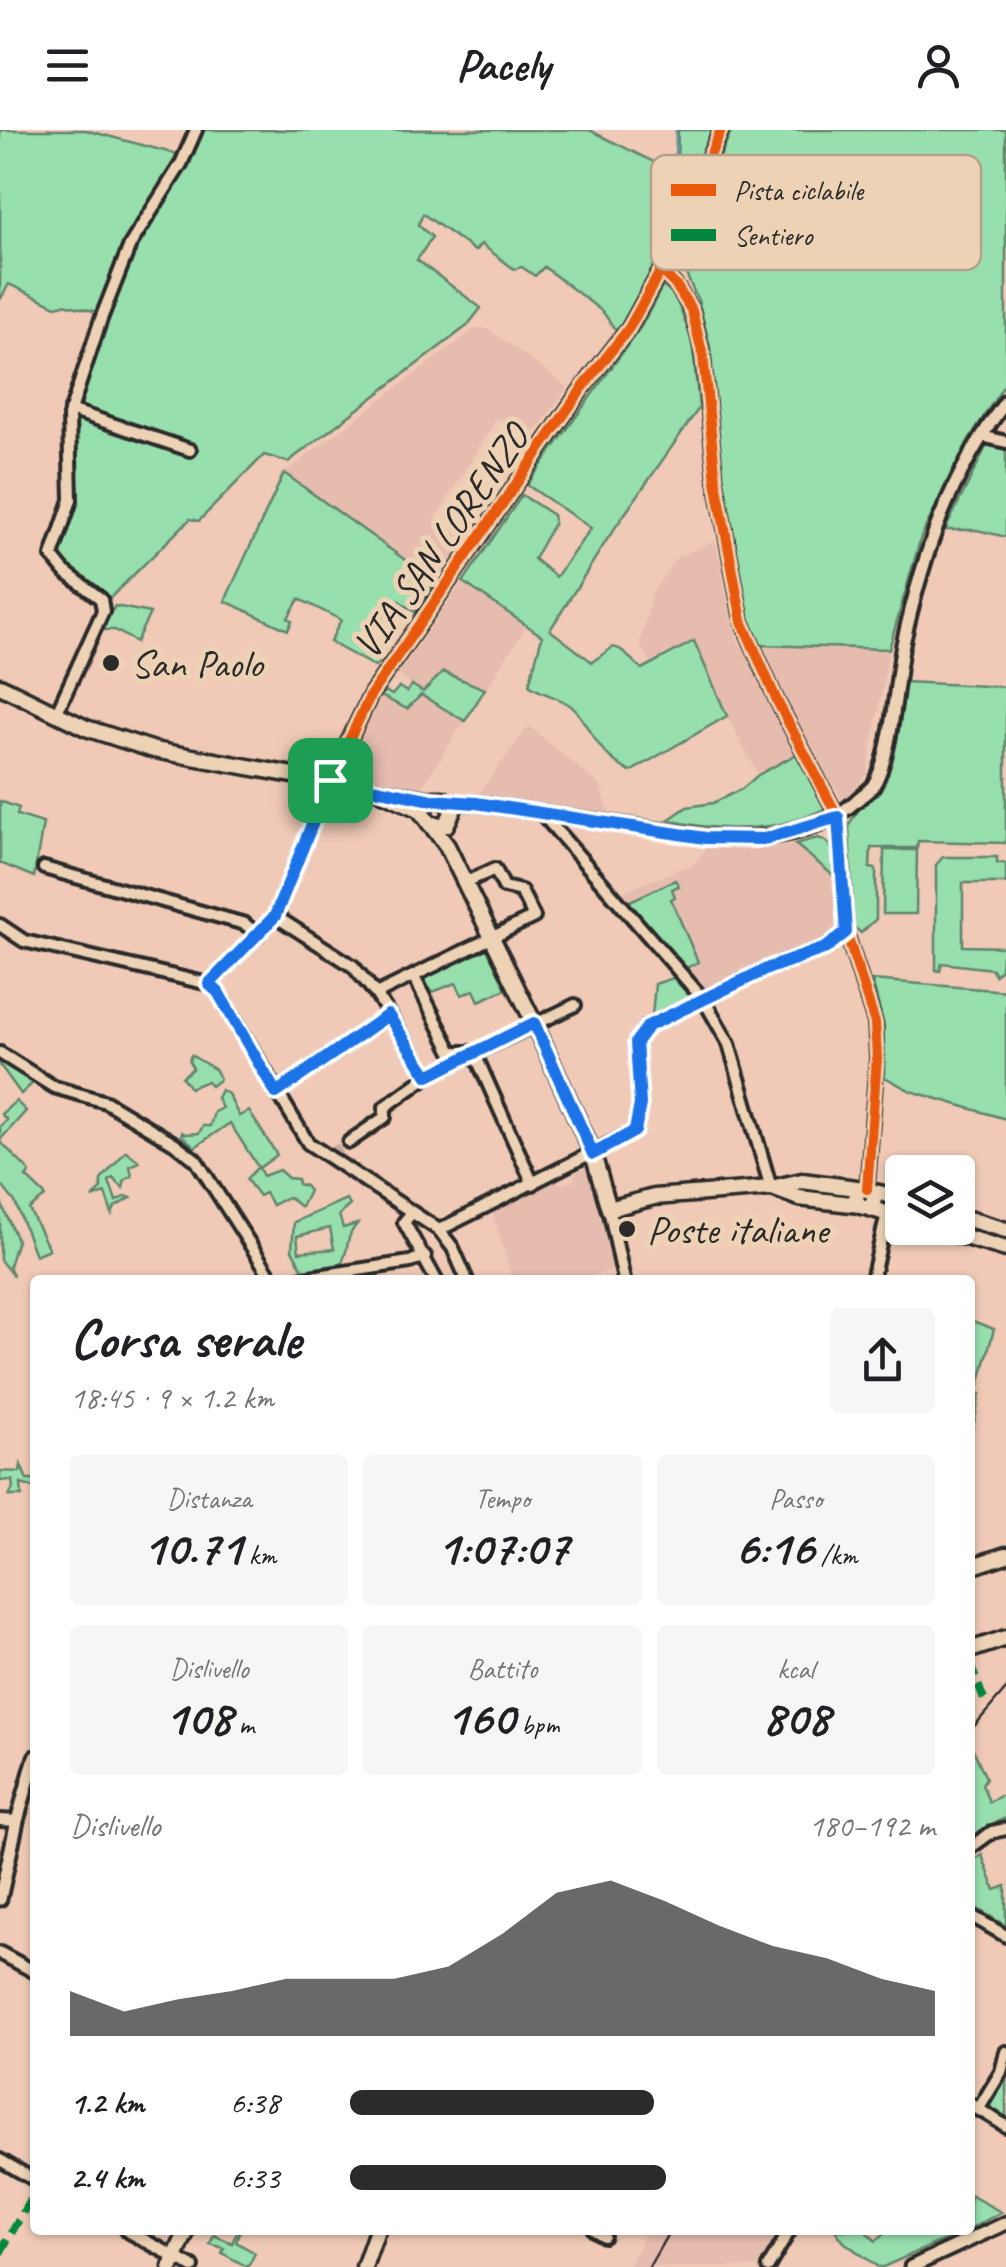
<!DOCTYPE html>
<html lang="it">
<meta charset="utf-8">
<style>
:root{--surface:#fff;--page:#f6f6f6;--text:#202124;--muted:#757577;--accent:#2b2b2b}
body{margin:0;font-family:Caveat,sans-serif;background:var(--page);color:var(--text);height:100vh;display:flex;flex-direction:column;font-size:38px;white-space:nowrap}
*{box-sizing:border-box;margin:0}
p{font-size:32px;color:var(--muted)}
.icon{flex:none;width:55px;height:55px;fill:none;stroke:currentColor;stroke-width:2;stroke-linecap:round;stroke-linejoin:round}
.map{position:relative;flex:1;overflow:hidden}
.details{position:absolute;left:30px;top:1145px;width:945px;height:960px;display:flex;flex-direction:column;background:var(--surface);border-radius:10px;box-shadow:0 2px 8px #0004}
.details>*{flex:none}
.tools{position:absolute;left:885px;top:1025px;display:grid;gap:20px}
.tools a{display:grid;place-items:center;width:90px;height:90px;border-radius:10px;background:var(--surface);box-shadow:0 2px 8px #0004;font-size:50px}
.pin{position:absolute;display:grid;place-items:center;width:85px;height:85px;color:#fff;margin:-42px;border-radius:20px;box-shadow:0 5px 15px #0006}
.round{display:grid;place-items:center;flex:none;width:105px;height:105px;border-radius:10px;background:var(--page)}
.headline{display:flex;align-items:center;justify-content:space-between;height:170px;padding:0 40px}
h1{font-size:55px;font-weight:600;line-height:75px}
.figures{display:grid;grid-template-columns:repeat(3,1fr);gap:15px;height:170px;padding:10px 40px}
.figures div{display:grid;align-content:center;border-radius:10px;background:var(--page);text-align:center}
.figures b{font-size:50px;font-weight:600}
.figures small{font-size:28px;font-weight:400}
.figures p{font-size:28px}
.chart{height:280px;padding:20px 40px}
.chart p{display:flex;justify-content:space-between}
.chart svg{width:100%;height:180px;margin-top:10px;fill:var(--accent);opacity:.7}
ul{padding:0 40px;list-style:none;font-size:32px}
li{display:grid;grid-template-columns:160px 120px 1fr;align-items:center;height:75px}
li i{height:25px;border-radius:12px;background:var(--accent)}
header{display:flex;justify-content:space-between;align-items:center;height:130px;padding:0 40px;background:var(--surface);font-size:45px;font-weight:600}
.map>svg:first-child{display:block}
.built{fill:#e6bcaf}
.green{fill:#97dfad;stroke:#61856c;stroke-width:2.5;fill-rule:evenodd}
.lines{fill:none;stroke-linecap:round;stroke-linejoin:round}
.stream{stroke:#65929e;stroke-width:2.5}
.minor-tunnel{stroke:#c9aa9a;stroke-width:10;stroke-dasharray:10 5;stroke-linecap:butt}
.minor-casing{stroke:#2b2b2b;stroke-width:18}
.tertiary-casing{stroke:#2b2b2b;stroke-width:19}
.secondary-casing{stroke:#2b2b2b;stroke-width:21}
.minor{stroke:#eed2b5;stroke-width:10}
.tertiary{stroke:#eed2b5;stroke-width:11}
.secondary{stroke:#eed2b5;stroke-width:14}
.rail{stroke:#2b2b2b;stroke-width:2.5}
.quiet{stroke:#00873e;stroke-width:8;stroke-dasharray:15 8;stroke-linecap:butt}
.cycleway-casing{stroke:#eed2b5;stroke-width:16}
.cycleway{stroke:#e8590c;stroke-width:10}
.route-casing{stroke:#fff;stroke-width:20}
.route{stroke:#1a73e8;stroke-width:12}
.poi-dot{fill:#2b2b2b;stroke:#eed2b5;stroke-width:4}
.labels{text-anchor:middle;stroke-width:10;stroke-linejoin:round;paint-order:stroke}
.street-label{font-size:40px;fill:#2b2b2b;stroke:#eed2b5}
.poi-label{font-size:40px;fill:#2b2b2b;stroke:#eed2b5;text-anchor:start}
.key{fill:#eed2b5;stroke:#b4a08c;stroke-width:2.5}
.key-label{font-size:28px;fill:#2b2b2b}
</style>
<header><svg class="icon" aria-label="menu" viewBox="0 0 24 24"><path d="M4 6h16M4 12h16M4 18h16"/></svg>Pacely<svg class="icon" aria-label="person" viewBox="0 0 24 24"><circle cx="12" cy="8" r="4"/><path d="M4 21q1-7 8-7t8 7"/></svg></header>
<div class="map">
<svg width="1006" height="2137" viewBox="0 0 1006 2137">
<rect width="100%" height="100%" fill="#f0cab6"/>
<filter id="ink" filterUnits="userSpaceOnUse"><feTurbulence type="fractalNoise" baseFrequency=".01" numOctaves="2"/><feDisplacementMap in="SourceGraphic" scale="20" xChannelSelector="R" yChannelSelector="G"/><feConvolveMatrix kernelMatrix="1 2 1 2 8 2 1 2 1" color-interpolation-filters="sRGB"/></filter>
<g filter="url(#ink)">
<!-- built -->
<g class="built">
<path d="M476 198 488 199 568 257 531 308 498 288 434 390 465 410 436 452 284 343Z"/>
<path d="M716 411 732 493 740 514 889 519 867 643 854 660 842 669 809 618 758 645 727 586 694 511 653 536 640 515 651 465 677 427Z"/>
<path d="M463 452 526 497 421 658 353 645 346 636 381 566 400 578 423 562 396 544Z"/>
<path d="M529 596 600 656 610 684 477 666Z"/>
<path d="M795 714 835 747 838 775 836 798 827 809 709 861 620 763 685 737H692L706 718 743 720Z"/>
<path d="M582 1039H588L593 1046 613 1139 579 1150H513L492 1081 556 1050 562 1055 574 1050 575 1043Z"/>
<path d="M648 2100H785L763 2137H628Z"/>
</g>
<!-- green -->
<g class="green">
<path d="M0 0H85L180 25 113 145 98 182 64 174 56 176 9 154 0 170Z"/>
<path d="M200 0H589L684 47 686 71 657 140 618 204 603 182 544 137 535 146 522 137 514 139 481 114 475 121 423 84 418 95 432 107 417 130 481 178 467 196 288 332 264 325 199 391 190 389 110 468 64 434 60 423 75 380 77 274 107 183 141 104Z"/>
<path d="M678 0H712L693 41 677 33Z"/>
<path d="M732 0H1006V252L968 311 921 407 889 519 760 515 747 486 720 338 710 216 699 173 677 124Z"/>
<path d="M662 157 674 163 692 210 699 278 608 408 550 500 592 532 613 517 620 519 642 539 694 511 727 586 630 642C599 623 597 610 577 582 568 569 542 565 529 555L542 506 463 452 522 365 553 385 554 393 534 429 556 447 591 398 527 355 642 195Z"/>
<path d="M987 315 1006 318V407L977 400H945Z"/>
<path d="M284 343 436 452 415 482 399 471 377 494 373 493 360 513 382 529 375 537 330 512 341 490 299 469 288 488 292 491 288 500 225 471Z"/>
<path d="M115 476 150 483 136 512 115 500H100Z"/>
<path d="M443 542 485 559 465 591 421 565 407 579 381 566 385 561 392 565 399 557 407 562 412 555 423 562Z"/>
<path d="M904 552 1006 557V713L918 711 917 718H871L870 738 876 739V789L861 803 854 797 849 696C856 677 877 665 886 645 898 618 899 581 904 552Z"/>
<path d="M797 624 826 678C775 703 722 703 668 690L687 677 713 673 742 659 758 645Z"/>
<path d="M0 671 19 678 17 685 43 693 34 747 0 733Z"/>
<path d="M818 708C837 712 834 731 835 747L795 714Z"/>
<path d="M884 720H917L916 784H883Z"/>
<path d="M943 727H997V733H1006V753H963V816L1006 817V825H1002L1001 839 995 845 992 839 942 833 940 841 936 840V735Z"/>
<path d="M675 750 679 756 672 759 675 767 671 769 698 832 686 838 628 772Z"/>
<path d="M487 818 506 859 479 871 474 860 462 865 456 853 430 863 423 849Z"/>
<path d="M673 848 692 869 652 886 655 854Z"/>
<path d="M872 850 1006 861V989L911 961 881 945 884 896Z"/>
<path d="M191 925 216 940 220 949 211 956 207 951 190 958 182 947 193 938 189 931Z"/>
<path d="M0 927 35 951 21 964 0 935Z"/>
<path d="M221 960 228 964 239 986 249 981 277 1025 259 1038 263 1046 279 1040 288 1048 297 1049 298 1054 305 1056 309 1061 301 1077 288 1067 272 1075 265 1063 259 1066 246 1049 258 1037 230 993 195 1017 181 1005 182 1002 185 1004 199 1003 203 996H210L214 982 222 978 217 968Z"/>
<path d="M16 971 26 981 0 1010V996L7 990 1 984Z"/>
<path d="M0 1011 30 1042 26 1047 44 1064 45 1067 29 1079 49 1119 35 1125 15 1072 0 1053Z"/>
<path d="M126 1021 140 1032 130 1036 132 1046 125 1050 123 1058 113 1048 109 1051 116 1071 126 1066 131 1068 115 1077 112 1084 105 1063 93 1068 101 1059V1050Z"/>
<path d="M346 1069 350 1075 339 1085 343 1098 357 1094C343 1111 351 1117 341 1134L303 1140 292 1120 294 1092ZM330 1098 334 1119 299 1122 297 1106Z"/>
<path d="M0 1070 17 1110 9 1136 13 1146 0 1130Z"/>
<path d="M970 1190 994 1199 977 1263 980 1264 970 1312Z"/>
<path d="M21 1335 27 1350H35V1358L21 1354 22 1366H9L13 1358 12 1350 0 1351V1341L20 1342Z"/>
<path d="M973 1619 986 1648 982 1654 989 1672 1006 1663V1688L989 1695 970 1710V1624Z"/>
<path d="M982 1725 995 1760 1006 1756V1796L970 1774V1732Z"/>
<path d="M1006 1941V1988L984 1975Z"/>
<path d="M970 2065 1001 2082 970 2099Z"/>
<path d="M238 2100H241L236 2112 255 2123 248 2137 222 2123 224 2118 210 2114 214 2105 232 2113Z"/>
<path d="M835 2100H864L876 2111 888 2100H967L883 2137H878L844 2112Z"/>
</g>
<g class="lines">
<!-- stream -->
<path class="stream" d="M675 31 676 0"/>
<!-- minor-tunnel -->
<path class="minor-tunnel" d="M332 1023 349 1012"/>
<defs>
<g id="minor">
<path d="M661 140 677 157 692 181 703 226 716 351 742 491 777 571 838 687 846 802 875 893 877 928 867 1059"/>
<path d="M70 280 190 320"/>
<path d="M982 306 1006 312"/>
<path d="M57 582 103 481 101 469 64 441 52 426 71 370 69 286 101 189 130 115 181 34 196 0"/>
<path d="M543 685 704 870 729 914 771 1058"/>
<path d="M44 738 245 794 258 805"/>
<path d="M275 786 353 836 376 864 428 946"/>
<path d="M0 795 24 811 209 854 218 862 308 1013 439 1100 453 1118 467 1150"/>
<path d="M414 847 452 922H474L533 1054"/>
<path d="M209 854 275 786 330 650"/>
<path d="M376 864 534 787 521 761 504 757 495 739 466 752"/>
<path d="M0 923 54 957 106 972 174 1013 196 1030 273 1150"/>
<path d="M276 963 388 885"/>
<path d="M349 1012 385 987V977L428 946 575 875"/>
<path d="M609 1079 624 1150"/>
<path d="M411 1084 404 1092 436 1150"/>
<path d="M439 1100 635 1001 640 974 636 912 647 896 769 838 826 818 846 802"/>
<path d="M292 1150 410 1132 425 1126"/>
<path d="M872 1150 887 1083"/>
<path d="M0 1690 17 1691"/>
<path d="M970 1718 992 1702 1006 1699"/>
<path d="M970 1785 1006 1806"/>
<path d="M0 1823 35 1842"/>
<path d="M970 1974 1006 1996"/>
<path d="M978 1980 1001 1942 1006 1922"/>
<path d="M0 2030 35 2050"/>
<path d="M126 2100 193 2137"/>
<path d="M594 2100 604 2106"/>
<path d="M768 2137 790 2100"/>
</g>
<g id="tertiary">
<path d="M330 650 371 564 581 260 629 198 661 140 721 0"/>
<path d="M448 672 476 673 705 707C758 710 814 709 856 671 861 666 869 661 873 656 892 627 896 550 903 514 924 421 948 349 1006 271"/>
<path d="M0 1769 17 1691 35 1627"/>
<path d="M911 2137 1006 2093"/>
</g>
<g id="secondary">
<path d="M0 556 86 598 154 620 432 670"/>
<path d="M376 660 419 679 447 716 534 893 593 1024 609 1079 654 1067 771 1058 802 1051 864 1059"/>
<path d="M426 675 434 669H443L453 681 446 695 430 694"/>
<path d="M772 1058 799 1068 860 1075"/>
<circle cx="865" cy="1068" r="9"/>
<path d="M870 1061 902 1068"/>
<path d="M866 1077 902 1088"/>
<path d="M958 1086 1006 1100"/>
<path d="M934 1098 1006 1119"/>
<path d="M970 1437 1006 1425"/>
<path d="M970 1520 1006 1508"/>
<path d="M171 2137 187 2100"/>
<path d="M364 2137 377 2100"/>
</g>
</defs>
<!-- minor casing -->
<use href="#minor" class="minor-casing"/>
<!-- tertiary casing -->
<use href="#tertiary" class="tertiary-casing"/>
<!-- secondary casing -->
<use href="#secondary" class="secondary-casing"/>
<!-- minor -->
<use href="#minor" class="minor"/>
<!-- tertiary -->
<use href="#tertiary" class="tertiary"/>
<!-- secondary -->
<use href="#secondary" class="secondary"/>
<!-- rail -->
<g class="rail">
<path d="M970 1601 1006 1559"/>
<path d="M649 2137 670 2100"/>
</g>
<!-- quiet -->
<g class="quiet">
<path d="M970 1534 985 1572"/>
<path d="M0 2123 35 2061"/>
</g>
<defs>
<g id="cycleway">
<path d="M661 140 677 157 692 181 703 226 716 351 742 491 777 571 838 687 846 802 875 893 877 928 867 1059"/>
<path d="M209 854 275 786 330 650 371 564 581 260 629 198 661 140 721 0"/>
</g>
</defs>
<!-- cycleway casing -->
<use href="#cycleway" class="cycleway-casing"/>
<!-- cycleway -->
<use href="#cycleway" class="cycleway"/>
</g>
</g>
<g class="lines" filter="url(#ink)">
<defs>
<path id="route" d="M330 650 432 670 476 673 705 708 764 709 838 687 846 802 826 818 769 838 648 896 636 912 640 974 635 1001 593 1024 534 893 428 946 388 885 276 963 218 862 209 854 275 786Z"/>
</defs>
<!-- route casing -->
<use href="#route" class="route-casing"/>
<!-- route -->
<use href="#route" class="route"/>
</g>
<!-- markers -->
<g class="poi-dot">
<circle cx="111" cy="533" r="10"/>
<circle cx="627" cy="1099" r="10"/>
</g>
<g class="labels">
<!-- street labels -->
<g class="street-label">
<text transform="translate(440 411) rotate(-55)" y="14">VIA SAN LORENZO</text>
</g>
<!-- poi labels -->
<g class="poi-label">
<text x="131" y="547">San Paolo</text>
<text x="647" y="1113">Poste italiane</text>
</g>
</g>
<!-- legend -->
<rect x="651" y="25" width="330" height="115" rx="15" class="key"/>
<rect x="671" y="54" width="45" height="12" fill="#e8590c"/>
<rect x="671" y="99" width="45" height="12" fill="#00873e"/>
<g class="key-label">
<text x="734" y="70">Pista ciclabile</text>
<text x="734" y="115">Sentiero</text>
</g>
</svg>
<div class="tools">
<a><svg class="icon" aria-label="layers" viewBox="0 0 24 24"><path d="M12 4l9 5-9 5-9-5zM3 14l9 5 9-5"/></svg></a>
</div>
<div class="pin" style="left:330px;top:650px;background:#1e9e55"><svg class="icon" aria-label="arrive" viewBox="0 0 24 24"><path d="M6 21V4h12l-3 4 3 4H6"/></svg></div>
<section class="details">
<div class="headline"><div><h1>Corsa serale</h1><p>18:45 · 9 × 1.2 km</p></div><a class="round"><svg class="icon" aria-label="share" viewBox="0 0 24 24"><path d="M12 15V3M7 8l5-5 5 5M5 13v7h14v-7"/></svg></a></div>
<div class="figures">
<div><p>Distanza</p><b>10.71<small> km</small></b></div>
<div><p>Tempo</p><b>1:07:07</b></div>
<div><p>Passo</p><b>6:16<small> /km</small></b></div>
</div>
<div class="figures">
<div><p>Dislivello</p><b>108<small> m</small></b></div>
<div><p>Battito</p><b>160<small> bpm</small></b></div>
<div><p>kcal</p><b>808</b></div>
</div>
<div class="chart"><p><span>Dislivello</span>180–192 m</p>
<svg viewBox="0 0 160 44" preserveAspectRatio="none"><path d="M0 44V33L10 38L20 35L30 33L40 30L50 30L60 30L70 27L80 19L90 9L100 6L110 11L120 17L130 22L140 25L150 30L160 33V44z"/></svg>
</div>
<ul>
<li><b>1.2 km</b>6:38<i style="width:52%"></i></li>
<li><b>2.4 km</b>6:33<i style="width:54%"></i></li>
</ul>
</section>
</div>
